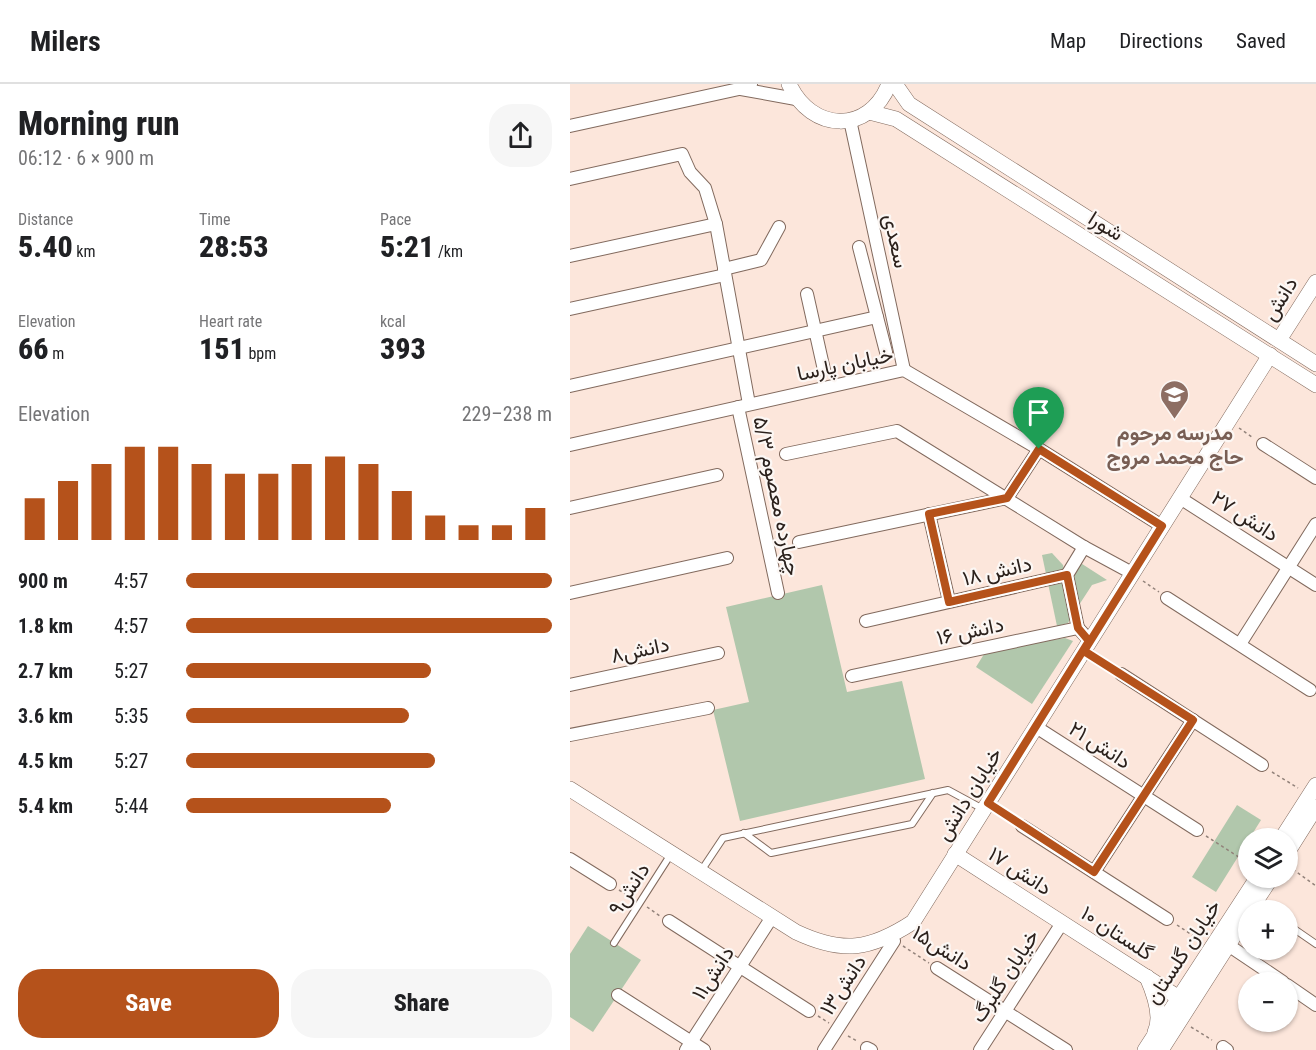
<!DOCTYPE html>
<meta charset="utf-8">
<style>
:root{--surface:#fff;--page:#f6f6f6;--text:#202124;--muted:#757577;--line:#e0e0e0;--accent:#b5521b}
body{margin:0;font-family:"Roboto Condensed",Vazirmatn,sans-serif;background:var(--page);color:var(--text);height:100vh;display:flex;flex-direction:column;font-size:22px;white-space:nowrap}
*{box-sizing:border-box;margin:0}
p{font-size:20px;color:var(--muted)}
.icon{flex:none;width:33px;height:33px;fill:none;stroke:currentColor;stroke-width:2;stroke-linecap:round;stroke-linejoin:round}
.map{position:relative;flex:1;overflow:hidden}
.sheet{display:flex;flex-direction:column;background:var(--surface);width:570px}
.sheet>*{flex:none}
.controls{position:absolute;left:668px;top:744px;display:grid;gap:12px}
.controls a{display:grid;place-items:center;width:60px;height:60px;border-radius:50%;background:var(--surface);box-shadow:0 2px 4px #0004;font-size:30px}
.pin{position:absolute;display:grid;place-items:center;width:51px;height:51px;color:#fff;margin:-62px -26px;border-radius:50% 50% 50% 0;rotate:-45deg;box-shadow:0 0 6px #0007}
.pin .icon{rotate:45deg}
.round{display:grid;place-items:center;flex:none;width:63px;height:63px;border-radius:24px;background:var(--page)}
.headline{display:flex;align-items:center;justify-content:space-between;height:102px;padding:0 18px}
h1{font-size:33px;font-weight:800;line-height:45px}
.stats{display:grid;grid-template-columns:repeat(3,1fr);gap:9px;height:102px;padding:6px 18px}
.stats div{display:grid;align-content:center}
.stats b{font-size:30px;font-weight:800}
.stats small{font-size:16px;font-weight:400}
.stats p{font-size:16px}
.chart{height:168px;padding:12px 18px}
.chart p{display:flex;justify-content:space-between}
.chart svg{width:100%;height:108px;margin-top:6px;stroke:var(--accent);stroke-width:6}
.action{display:flex;gap:12px;margin-top:auto;padding:12px 18px}
.action a{flex:1;height:69px;border-radius:24px;background:var(--accent);color:#fff;font-size:24px;font-weight:800;line-height:69px;text-align:center}
.action a+a{background:var(--page);color:var(--text)}
ul{padding:0 18px;list-style:none;font-size:20px}
li{display:grid;grid-template-columns:96px 72px 1fr;align-items:center;height:45px}
li i{height:15px;border-radius:8px;background:var(--accent)}
header{display:flex;align-items:center;gap:36px;box-sizing:border-box;height:84px;padding:0 30px;background:var(--surface);border-bottom:2px solid var(--line)}
header strong{font-size:28px}
nav{display:flex;gap:33px;margin-inline-start:auto;font-size:21px}
main{display:flex;flex:1;min-height:0}
.map>svg:first-child{display:block}
.green{fill:#b1c7ac}
.lines{fill:none;stroke-linecap:round;stroke-linejoin:round}
.service-casing{stroke:#826a5e;stroke-width:8}
.minor-casing{stroke:#826a5e;stroke-width:14}
.tertiary-casing{stroke:#826a5e;stroke-width:16}
.path{stroke:#92827a;stroke-width:1.5;stroke-dasharray:3 3;stroke-linecap:butt}
.service{stroke:#fff;stroke-width:6}
.minor{stroke:#fff;stroke-width:12}
.tertiary{stroke:#fff;stroke-width:15}
.route-casing{stroke:#fff;stroke-width:12}
.route{stroke:#b5521b;stroke-width:8}
.labels{text-anchor:middle;stroke-width:4.5;stroke-linejoin:round;paint-order:stroke}
.street-label{font-size:21px;fill:#2b211c;stroke:#fcf7f4}
.education-label{font-size:21px;font-weight:bold;fill:#785e54;stroke:#fcf7f4}
</style>
<header>
<strong>Milers</strong>
<nav><a>Map</a><a>Directions</a><a>Saved</a></nav>
</header>
<main>
<section class="sheet">
<div class="headline"><div><h1>Morning run</h1><p>06:12 · 6 × 900 m</p></div><a class="round"><svg class="icon" aria-label="share" viewBox="0 0 24 24"><path d="M12 15V3M7 8l5-5 5 5M5 13v7h14v-7"/></svg></a></div>
<div class="stats">
<div><p>Distance</p><b>5.40<small> km</small></b></div>
<div><p>Time</p><b>28:53</b></div>
<div><p>Pace</p><b>5:21<small> /km</small></b></div>
</div>
<div class="stats">
<div><p>Elevation</p><b>66<small> m</small></b></div>
<div><p>Heart rate</p><b>151<small> bpm</small></b></div>
<div><p>kcal</p><b>393</b></div>
</div>
<div class="chart"><p><span>Elevation</span>229–238 m</p>
<svg viewBox="0 0 160 44" preserveAspectRatio="none"><path d="M5 44V27M15 44V20M25 44V13M35 44V6M45 44V6M55 44V13M65 44V17M75 44V17M85 44V13M95 44V10M105 44V13M115 44V24M125 44V34M135 44V38M145 44V38M155 44V31"/></svg>
</div>
<ul>
<li><b>900 m</b>4:57<i style="width:100%"></i></li>
<li><b>1.8 km</b>4:57<i style="width:100%"></i></li>
<li><b>2.7 km</b>5:27<i style="width:67%"></i></li>
<li><b>3.6 km</b>5:35<i style="width:61%"></i></li>
<li><b>4.5 km</b>5:27<i style="width:68%"></i></li>
<li><b>5.4 km</b>5:44<i style="width:56%"></i></li>
</ul>
<div class="action"><a>Save</a><a>Share</a></div>
</section>
<div class="map">
<svg width="746" height="966" viewBox="0 0 746 966">
<rect width="100%" height="100%" fill="#fce6db"/>
<!-- green -->
<g class="green">
<path d="M482 469 493 481 503 530 498 539 487 542 472 471Z"/>
<path d="M509 478 537 496 522 501 509 521 501 492Z"/>
<path d="M252 501 277 608 332 597 355 695 170 737 143 626 179 618 156 523Z"/>
<path d="M495 554 503 557 462 620 406 583 416 567Z"/>
<path d="M667 721 691 736 646 808 622 793Z"/>
<path d="M18 842 71 876 23 948 0 933V870Z"/>
</g>
<g class="lines">
<defs>
<g id="service">
<path d="M174 749 201 769 342 740 363 709"/>
<path d="M131 787 153 754 378 706 413 725"/>
<path d="M685 818 697 826"/>
<path d="M717 840 746 860"/>
<path d="M44 859 101 770"/>
</g>
<g id="minor">
<path d="M171 5 226 15"/>
<path d="M280 36 334 286"/>
<path d="M0 42 169 5 181 0"/>
<path d="M0 95 112 70 120 88 135 104 146 140 179 320"/>
<path d="M289 163 316 268"/>
<path d="M0 172 146 140"/>
<path d="M154 185 191 176 209 143"/>
<path d="M237 210 254 286"/>
<path d="M0 225 155 191"/>
<path d="M0 302 307 233"/>
<path d="M168 323 208 509"/>
<path d="M693 360 746 394"/>
<path d="M0 361 334 286 469 365 592 442"/>
<path d="M216 370 327 347 514 463 562 489"/>
<path d="M610 414 746 501"/>
<path d="M0 424 147 391"/>
<path d="M359 430 379 517"/>
<path d="M229 458 437 414 469 365"/>
<path d="M0 509 157 474"/>
<path d="M597 514 740 606"/>
<path d="M296 537 497 491"/>
<path d="M508 544 497 491 514 463"/>
<path d="M670 560 746 440"/>
<path d="M551 590 692 681"/>
<path d="M282 592 508 544 520 557"/>
<path d="M0 601 148 569"/>
<path d="M466 643 627 746"/>
<path d="M0 651 138 624"/>
<path d="M452 742 597 835"/>
<path d="M0 775 40 800"/>
<path d="M524 788 623 636"/>
<path d="M99 837 239 927"/>
<path d="M658 861 713 898"/>
<path d="M367 884 496 966"/>
<path d="M717 901 746 921"/>
<path d="M48 911 134 966"/>
<path d="M653 963 657 966"/>
<path d="M297 964 301 966"/>
<path d="M116 966 202 833"/>
<path d="M254 966 324 857"/>
<path d="M410 966 492 839"/>
</g>
<g id="tertiary">
<path d="M219 0C241 48 299 51 319 0"/>
<path d="M325 0 339 20 746 280"/>
<path d="M299 28 326 35 746 301"/>
<path d="M709 256 746 198"/>
<path d="M0 705 226 848C273 870 300 866 343 838L700 271"/>
<path d="M712 754 746 701"/>
<path d="M717 769 746 723"/>
<path d="M385 770 609 914"/>
<path d="M680 826 701 794"/>
<path d="M577 893C584 909 593 932 585 948"/>
<path d="M575 966 687 794"/>
<path d="M591 966 678 830"/>
</g>
</defs>
<!-- service casing -->
<use href="#service" class="service-casing"/>
<!-- minor casing -->
<use href="#minor" class="minor-casing"/>
<!-- tertiary casing -->
<use href="#tertiary" class="tertiary-casing"/>
<!-- path -->
<g class="path">
<path d="M669 344 682 353"/>
<path d="M573 497 589 508"/>
<path d="M525 574 541 584"/>
<path d="M702 688 728 704"/>
<path d="M429 726 442 735"/>
<path d="M636 752 678 779"/>
<path d="M718 782 746 802"/>
<path d="M49 806 62 814"/>
<path d="M77 823 90 832"/>
<path d="M607 841 631 857"/>
<path d="M333 862 359 879"/>
<path d="M248 932 259 939"/>
<path d="M621 943 642 956"/>
<path d="M278 952 287 957"/>
</g>
<!-- service -->
<use href="#service" class="service"/>
<!-- minor -->
<use href="#minor" class="minor"/>
<!-- tertiary -->
<use href="#tertiary" class="tertiary"/>
</g>
<g class="lines">
<defs>
<path id="route" d="M469 365 437 414 359 430 379 518 497 491 508 544 519 557 418 719 524 788 623 636 514 567 592 442 469 365"/>
</defs>
<!-- route casing -->
<use href="#route" class="route-casing"/>
<!-- route -->
<use href="#route" class="route"/>
</g>
<!-- icons -->
<defs>
<symbol id="school-pin" viewBox="-11 -11 22 30"><path d="M0 17L-7.5 6A9.5 9.5 0 1 1 7.5 6Z" fill="#8d6e63" stroke="#fcf7f4"/><path d="M0-5L7-2L0 1L-7-2ZM-4 1L0 2.5L4 1V4Q0 6-4 4Z" fill="#fff"/></symbol>
</defs>
<g fill-rule="evenodd">
<use href="#school-pin" x="588" y="294" width="33" height="45"/>
</g>
<g class="labels">
<!-- street labels -->
<g class="street-label">
<text transform="translate(536 142) rotate(32)" y="7">شورا</text>
<text transform="translate(326 157) rotate(78)" y="7">سعدی</text>
<text transform="translate(710 215) rotate(-58)" y="7">دانش</text>
<text transform="translate(275 280) rotate(-12)" y="7">خیابان پارسا</text>
<text transform="translate(207 412) rotate(78)" y="7">چهارده معصوم ۵/۳</text>
<text transform="translate(675 432) rotate(33)" y="7">دانش ۲۷</text>
<text transform="translate(427 487) rotate(-13)" y="7">دانش ۱۸</text>
<text transform="translate(400 547) rotate(-12)" y="7">دانش ۱۶</text>
<text transform="translate(70 566) rotate(-12)" y="7">دانش۸</text>
<text transform="translate(530 661) rotate(33)" y="7">دانش ۲۱</text>
<text transform="translate(399 710) rotate(-58)" y="7">خیابان دانش</text>
<text transform="translate(450 787) rotate(33)" y="7">دانش ۱۷</text>
<text transform="translate(59 805) rotate(-57)" y="7">دانش۹</text>
<text transform="translate(547 849) rotate(33)" y="7">گلستان ۱۰</text>
<text transform="translate(372 864) rotate(32)" y="7">دانش۱۵</text>
<text transform="translate(613 868) rotate(-57)" y="7">خیابان گلستان</text>
<text transform="translate(143 889) rotate(-57)" y="7">دانش۱۱</text>
<text transform="translate(435 892) rotate(-57)" y="7">خیابان گلبرگ</text>
<text transform="translate(273 901) rotate(-57)" y="7">دانش۱۳</text>
</g>
<!-- education labels -->
<g class="education-label">
<text x="605" y="356">مدرسه مرحوم<tspan x="605" dy="24">حاج محمد مروج</tspan></text>
</g>
</g>
</svg>
<div class="controls">
<a><svg class="icon" aria-label="layers" viewBox="0 0 24 24"><path d="M12 4l9 5-9 5-9-5zM3 14l9 5 9-5"/></svg></a>
<a>+</a>
<a>−</a>
</div>
<div class="pin" style="left:469px;top:365px;background:#1e9e55"><svg class="icon" aria-label="arrive" viewBox="0 0 24 24"><path d="M6 21V4h12l-3 4 3 4H6"/></svg></div>
</div>
</main>
